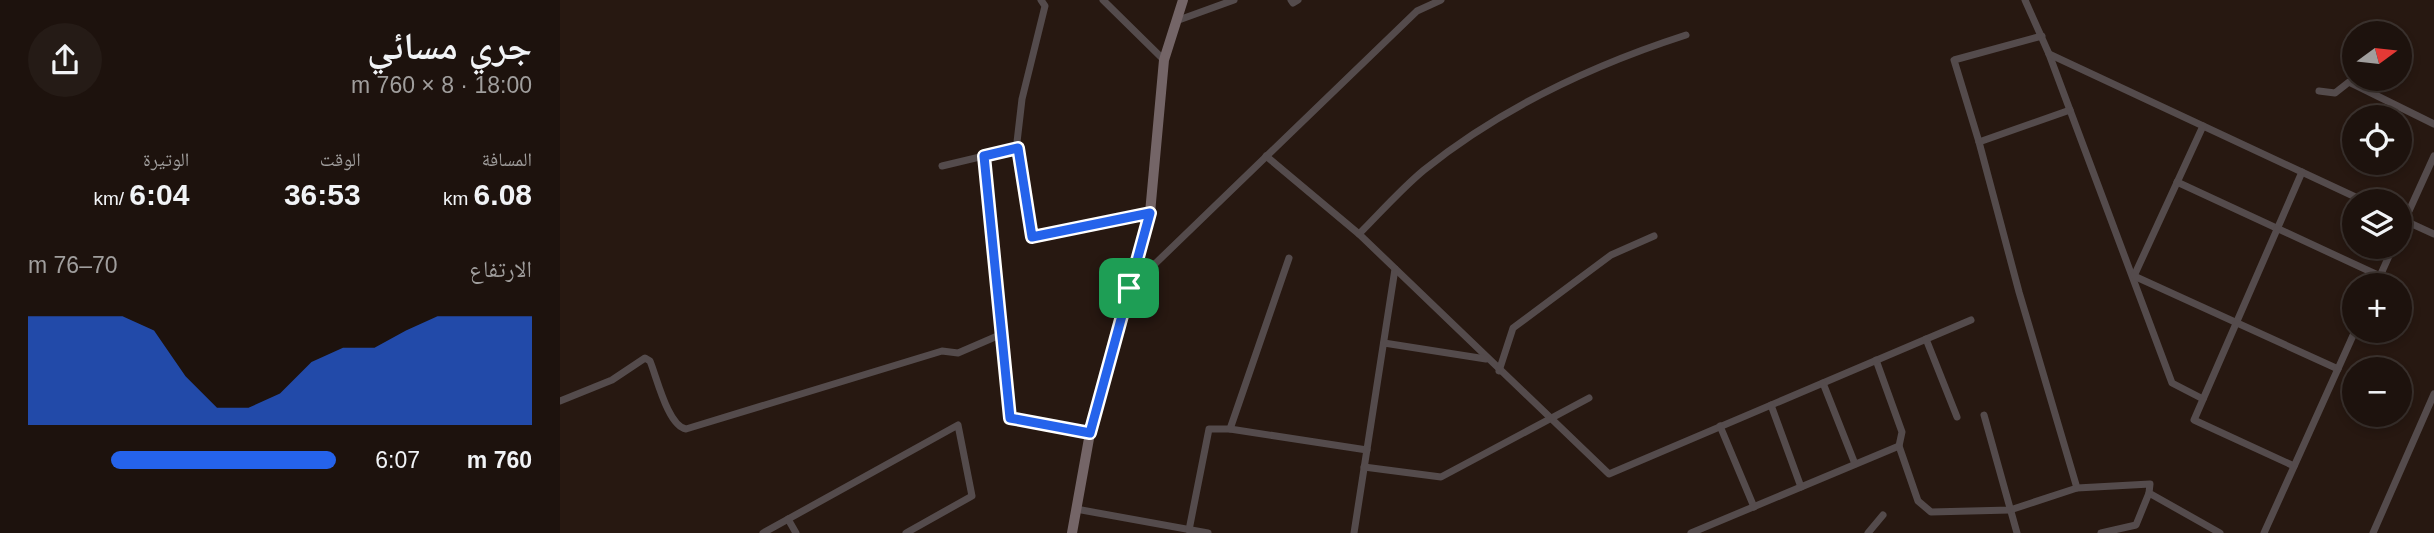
<!DOCTYPE html>
<html lang="ar">
<meta charset="utf-8">
<style>
:root{--surface:#1d120d;--page:#251b16;--text:#f1f3f6;--muted:#a09e9d;--line:#3b322e;--accent:#2563eb}
body{margin:0;font-family:Helvetica,"Noto Naskh Arabic",sans-serif;background:var(--page);color:var(--text);direction:rtl;height:100vh;display:flex;flex-direction:column;font-size:26px;white-space:nowrap}
*{box-sizing:border-box;margin:0}
p{font-size:23px;color:var(--muted)}
.icon{flex:none;width:38px;height:38px;fill:none;stroke:currentColor;stroke-width:2;stroke-linecap:round;stroke-linejoin:round}
.map{position:relative;flex:1;overflow:hidden;direction:ltr}
.drawer{display:flex;flex-direction:column;background:var(--surface);width:560px}
.drawer>*{flex:none}
.needle{width:46px;rotate:75deg}
.tools{position:absolute;left:1782px;top:21px;display:grid;gap:14px}
.tools a{display:grid;place-items:center;width:70px;height:70px;border-radius:50%;background:var(--surface);box-shadow:0 4px 10px #0003,0 0 0 2px var(--line);font-size:35px}
.pin{position:absolute;display:grid;place-items:center;width:60px;height:60px;color:#fff;margin:-30px;border-radius:14px;box-shadow:0 4px 10px #0006}
.round{display:grid;place-items:center;flex:none;width:74px;height:74px;border-radius:37px;background:var(--page)}
.headline{display:flex;align-items:center;justify-content:space-between;height:119px;padding:0 28px}
h1{font-size:38px;font-weight:600;line-height:52px}
.figures{display:grid;grid-template-columns:repeat(3,1fr);gap:10px;height:119px;padding:7px 28px}
.figures div{display:grid;align-content:center}
.figures b{font-size:30px;font-weight:600}
.figures small{font-size:19px;font-weight:400}
.figures p{font-size:19px}
.chart{height:196px;padding:14px 28px}
.chart p{display:flex;justify-content:space-between}
.chart svg{width:100%;height:126px;margin-top:7px;fill:var(--accent);opacity:.7}
ul{padding:0 28px;list-style:none;font-size:23px}
li{display:grid;grid-template-columns:112px 84px 1fr;align-items:center;height:52px}
li i{height:18px;border-radius:9px;background:var(--accent)}
main{display:flex;flex:1;min-height:0}
.map>svg:first-child{display:block}
.lines{fill:none;stroke-linecap:round;stroke-linejoin:round}
.street{stroke:#544b4c;stroke-width:7}
.secondary{stroke:#746567;stroke-width:10}
.route-casing{stroke:#fff;stroke-width:14}
.route{stroke:#2563eb;stroke-width:9}
</style>
<main>
<div class="map">
<svg width="1874" height="533" viewBox="0 0 1874 533">
<rect width="100%" height="100%" fill="#271811"/>
<g class="lines">
<!-- street -->
<g class="street">
<path d="M481 0 485 6 462 99 457 142 472 237 590 213"/>
<path d="M543 0 604 60"/>
<path d="M731 0 733 3 738 0"/>
<path d="M1465 0 1489 54 1612 383 1643 399"/>
<path d="M616 21 674 0"/>
<path d="M1489 54 1804 201"/>
<path d="M1759 91 1775 93 1789 82 1874 124"/>
<path d="M1510 110 1419 142 1459 292 1517 488"/>
<path d="M1643 126 1574 276 1778 369"/>
<path d="M1419 142 1394 60 1482 36"/>
<path d="M424 156 450 418 530 433"/>
<path d="M706 156 799 234 1049 474 1411 320"/>
<path d="M382 166 458 148"/>
<path d="M1617 182 1820 276"/>
<path d="M1839 218 1874 234"/>
<path d="M1839 233 1874 156"/>
<path d="M799 234C820 213 841 189 864 170 941 108 1033 65 1126 35"/>
<path d="M1816 285 1833 247"/>
<path d="M570 288 857 11 881 0"/>
<path d="M1366 339 1397 417"/>
<path d="M824 343 926 359"/>
<path d="M939 371 953 328 1051 255 1094 236"/>
<path d="M1263 383 1295 464"/>
<path d="M0 401 52 380 85 358 90 361C97 378 108 426 126 429L382 351 398 353 442 334"/>
<path d="M1211 405 1241 487"/>
<path d="M1424 415 1457 533"/>
<path d="M1160 426 1194 507"/>
<path d="M670 429 729 258"/>
<path d="M1339 446 1358 501 1371 512 1450 510 1517 488 1590 484 1589 493 1660 533"/>
<path d="M1734 466 1634 420 1742 172"/>
<path d="M804 467 881 477 1029 398"/>
<path d="M516 509 648 533"/>
<path d="M228 519 236 533"/>
<path d="M629 530 649 429H670L807 450"/>
<path d="M203 533 398 425 412 496 346 533"/>
<path d="M794 533 835 269"/>
<path d="M1131 533 1339 446 1342 432 1316 360"/>
<path d="M1308 533 1323 515"/>
<path d="M1541 533 1576 525 1589 493"/>
<path d="M1704 533 1795 331"/>
<path d="M1813 533 1874 394"/>
</g>
<!-- secondary -->
<path class="secondary" d="M512 533 530 433 590 213 604 60 623 0"/>
</g>
<g class="lines">
<defs>
<path id="route" d="M458 148 472 237 590 213 530 433 450 418 424 156Z"/>
</defs>
<!-- route casing -->
<use href="#route" class="route-casing"/>
<!-- route -->
<use href="#route" class="route"/>
</g>
</svg>
<div class="tools">
<a><svg class="needle" viewBox="-14 -14 28 28"><path d="M0-13l5 13h-10z" fill="#e53935"/><path d="M0 13l5-13h-10z" fill="#a09e9d"/></svg></a>
<a><svg class="icon" aria-label="locate" viewBox="0 0 24 24"><circle cx="12" cy="12" r="6"/><path d="M12 2v4M12 18v4M2 12h4M18 12h4"/></svg></a>
<a><svg class="icon" aria-label="layers" viewBox="0 0 24 24"><path d="M12 4l9 5-9 5-9-5zM3 14l9 5 9-5"/></svg></a>
<a>+</a>
<a>−</a>
</div>
<div class="pin" style="left:569px;top:288px;background:#1e9e55"><svg class="icon" aria-label="arrive" viewBox="0 0 24 24"><path d="M6 21V4h12l-3 4 3 4H6"/></svg></div>
</div>
<section class="drawer">
<div class="headline"><div><h1>جري مسائي</h1><p>18:00 · 8 × 760 m</p></div><a class="round"><svg class="icon" aria-label="share" viewBox="0 0 24 24"><path d="M12 15V3M7 8l5-5 5 5M5 13v7h14v-7"/></svg></a></div>
<div class="figures">
<div><p>المسافة</p><b>6.08<small> km</small></b></div>
<div><p>الوقت</p><b>36:53</b></div>
<div><p>الوتيرة</p><b>6:04<small> /km</small></b></div>
</div>
<div class="chart"><p><span>الارتفاع</span>70–76 m</p>
<svg viewBox="0 0 160 44" preserveAspectRatio="none"><path d="M0 44V6L10 6L20 6L30 6L40 11L50 27L60 38L70 38L80 33L90 22L100 17L110 17L120 11L130 6L140 6L150 6L160 6V44z"/></svg>
</div>
<ul>
<li><b>760 m</b>6:07<i style="width:73%"></i></li>
</ul>
</section>
</main>
